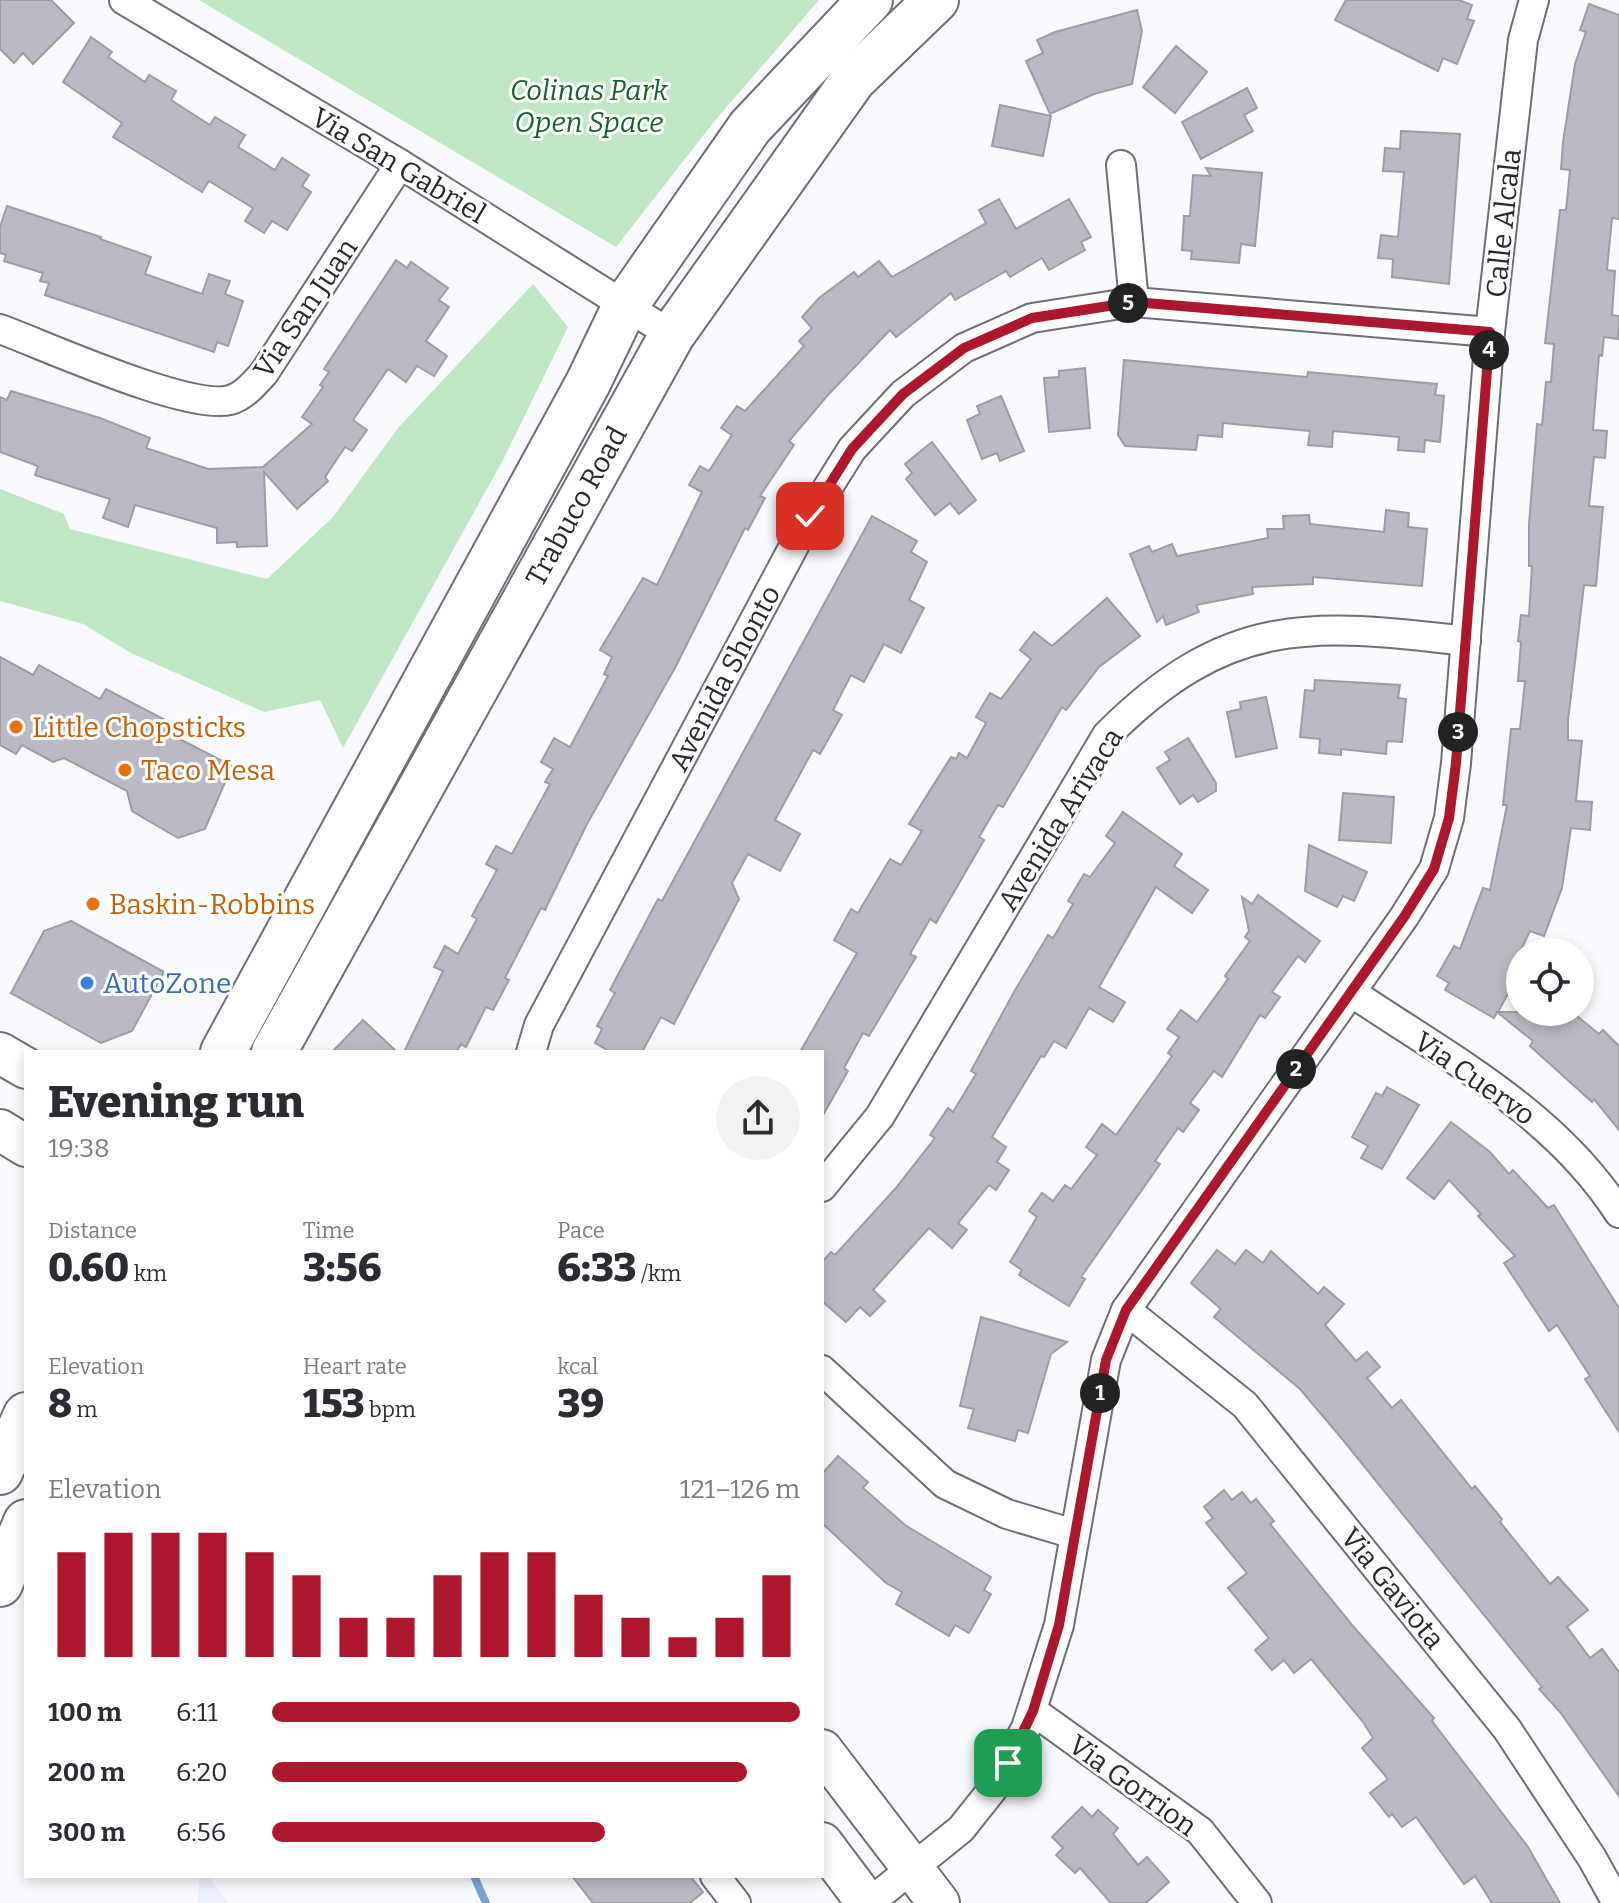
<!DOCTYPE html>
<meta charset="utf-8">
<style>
:root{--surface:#fff;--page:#f2f2f3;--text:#2b2b33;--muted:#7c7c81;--accent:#ac172e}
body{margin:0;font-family:Bitter,serif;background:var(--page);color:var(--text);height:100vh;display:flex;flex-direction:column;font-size:30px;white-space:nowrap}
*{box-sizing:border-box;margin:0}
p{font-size:26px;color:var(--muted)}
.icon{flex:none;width:44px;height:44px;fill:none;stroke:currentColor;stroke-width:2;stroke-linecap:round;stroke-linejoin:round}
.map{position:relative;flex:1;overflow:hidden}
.side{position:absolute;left:24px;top:1050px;width:800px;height:828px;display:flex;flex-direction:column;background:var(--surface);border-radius:0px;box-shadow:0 4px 12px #0003}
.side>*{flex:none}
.fabs{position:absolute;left:1506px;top:938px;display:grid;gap:16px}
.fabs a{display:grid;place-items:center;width:88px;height:88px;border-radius:50%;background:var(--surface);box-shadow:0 4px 12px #0003;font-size:40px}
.pin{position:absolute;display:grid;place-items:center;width:68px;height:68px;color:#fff;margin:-34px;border-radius:16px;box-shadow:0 4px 12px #0006}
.km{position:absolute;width:40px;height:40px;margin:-20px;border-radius:50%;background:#222;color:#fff;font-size:22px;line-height:40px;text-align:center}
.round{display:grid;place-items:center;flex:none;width:84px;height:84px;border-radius:42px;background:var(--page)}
.summary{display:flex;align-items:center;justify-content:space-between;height:136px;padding:0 24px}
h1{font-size:44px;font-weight:800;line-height:60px}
.figures{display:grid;grid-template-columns:repeat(3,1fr);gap:12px;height:136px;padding:8px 24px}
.figures div{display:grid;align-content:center}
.figures b{font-size:40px;font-weight:800}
.figures small{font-size:22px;font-weight:400}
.figures p{font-size:22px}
.chart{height:224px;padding:16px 24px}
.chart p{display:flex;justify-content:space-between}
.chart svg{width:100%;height:144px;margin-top:8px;stroke:var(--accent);stroke-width:6}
ul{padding:0 24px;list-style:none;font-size:26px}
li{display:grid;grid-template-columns:128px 96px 1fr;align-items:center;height:60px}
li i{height:20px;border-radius:10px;background:var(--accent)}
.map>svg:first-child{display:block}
.built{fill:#ecf1ff}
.green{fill:#c0e7c4}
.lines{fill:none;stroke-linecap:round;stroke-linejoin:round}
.stream{stroke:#77a5d1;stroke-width:8}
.building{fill:#bbb9c3;stroke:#9d9ba5;stroke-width:2}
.minor-casing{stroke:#6c6f77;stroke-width:32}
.secondary-casing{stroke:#6c6f77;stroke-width:44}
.primary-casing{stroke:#6c6f77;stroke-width:48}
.minor{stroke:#fff;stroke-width:28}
.secondary{stroke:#fff;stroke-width:40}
.primary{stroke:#fff;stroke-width:44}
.route-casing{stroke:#fff;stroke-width:16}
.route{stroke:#ac172e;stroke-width:10}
.food-dot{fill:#e8710a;stroke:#fff;stroke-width:3}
.shop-dot{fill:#3f7fe0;stroke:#fff;stroke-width:3}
.labels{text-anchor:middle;stroke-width:6;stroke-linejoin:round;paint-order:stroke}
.park-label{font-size:28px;font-style:italic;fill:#18612a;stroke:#fff}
.street-label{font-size:28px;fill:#26282b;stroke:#fff}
.food-label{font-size:28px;fill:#c56008;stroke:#fff;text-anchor:start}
.shop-label{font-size:28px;fill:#366cbe;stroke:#fff;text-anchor:start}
</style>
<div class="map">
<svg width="1619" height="1903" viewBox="0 0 1619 1903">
<rect width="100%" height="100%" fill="#f9fafe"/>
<!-- built -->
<path class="built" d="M199 1876H208L228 1903H198Z"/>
<!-- green -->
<g class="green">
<path d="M199 0H819L713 123 616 247Z"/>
<path d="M533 284 568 327 503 460 343 748 320 700 264 712 131 653 83 624 0 601V489L64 514 70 529 267 579 333 517 398 428Z"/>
</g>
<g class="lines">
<!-- stream -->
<path class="stream" d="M474 1876 486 1903"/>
</g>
<!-- building -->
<g class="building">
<path d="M0 0H51L74 23 33 64 23 53 14 63 0 49Z"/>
<path d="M1346 0H1459L1472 5 1467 19 1474 21 1457 64 1443 58 1438 71 1335 20Z"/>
<path d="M1589 4 1619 15V219L1612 218 1607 270 1615 271 1612 315 1619 316V326L1618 339 1604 337 1602 356 1599 355 1593 430 1607 431 1605 458 1594 457 1589 506 1603 507 1596 586 1584 585 1568 721V740L1582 741 1576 801 1592 802 1590 830 1571 828 1562 888 1544 936 1530 931 1520 952 1512 979 1515 981 1498 1012H1572L1599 1034 1603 1030 1619 1046V1130L1594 1099 1592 1102 1530 1046 1533 1041 1497 1012 1494 1018 1445 990 1449 983 1437 976 1454 946 1460 949 1483 888 1490 890 1507 805H1503L1511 729H1520L1525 681H1518L1521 642 1518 641 1521 615 1529 616 1532 566H1529V524L1537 424 1542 425 1546 382H1551L1554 344 1545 343 1560 210H1566L1570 170 1561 169 1563 142 1575 64 1586 32 1580 30Z"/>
<path d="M1137 10 1142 31 1132 84 1094 94 1050 114 1026 61 1043 53 1037 40 1055 32Z"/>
<path d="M91 37 112 52 108 57 145 82 149 75 176 91 171 100 210 125 215 117 245 135 238 147 275 170 282 158 309 175 302 186 311 192 287 230 272 221 264 233 245 221 253 208 209 181 202 192 113 137 122 123 63 82Z"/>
<path d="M1176 46 1207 72 1175 113 1143 87Z"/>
<path d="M1247 88 1257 108 1244 115 1253 131 1201 159 1182 122Z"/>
<path d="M1000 105 1051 116 1043 156 992 146Z"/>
<path d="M1401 131 1460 134 1449 284 1392 277 1393 259 1378 258 1381 235 1398 237 1404 172 1383 171 1385 148 1400 149Z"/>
<path d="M1206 168 1262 173 1255 246 1241 244 1239 263 1191 259 1192 251 1182 250 1184 216H1190L1193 175 1211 176Z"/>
<path d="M999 199 1016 229 1069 199 1091 237 1081 242 1085 250 1049 270 1042 258 1010 277 1006 271 955 300 951 293 896 337 890 330 827 396 789 441 794 445 760 496 765 498 748 530 745 528 676 666 587 824 545 910 541 908 505 978 509 980 493 1010 486 1007 466 1047 461 1044 456 1052H404L443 971 434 967 445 946 458 954 477 919 472 916 497 870 486 864 496 846 512 854 550 784 545 782 553 769 541 762 554 738 570 747 608 676 604 674 612 657 600 650 643 578 657 585 702 492 689 485 700 466 709 471 732 435 721 428 737 406 745 411 804 346 799 341 812 328 802 317 819 298 854 272 858 277 879 261 892 277 986 223 979 210Z"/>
<path d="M7 206 101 237 100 239 151 257 145 274 202 294 209 274 230 281 225 294 243 301 228 346 217 342 214 352 45 295 49 283 40 281 43 273 4 261 6 255 0 253V227Z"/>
<path d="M396 260 407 268 411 262 448 288 439 300 449 307 426 341 447 356 434 376 417 366 406 382 388 369 353 420 367 430 352 451 345 447 325 477 328 481 297 509 264 472 267 546 237 547V542L217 543V528L135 505 128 527 103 518 110 499 35 475 38 466 0 452V397L7 400 11 391 100 418 150 438 146 448 208 469 263 467 312 424 302 417 323 387 320 385 329 372 324 369Z"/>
<path d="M1124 360 1307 377 1308 372 1437 384 1435 395 1444 396 1440 442 1425 440 1424 452 1398 450 1399 437 1333 431 1332 447 1308 445 1310 431 1223 423 1222 437 1198 435 1196 450 1125 446 1118 435Z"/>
<path d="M1085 368 1090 428 1049 432 1044 378 1059 377V371Z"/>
<path d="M1001 396 1024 451 1000 461 997 453 982 459 967 420 980 414 977 406Z"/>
<path d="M932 442 976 500 959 514 950 503 935 515 906 479 912 473 905 464Z"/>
<path d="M1386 510 1409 513 1408 527 1427 529 1422 586 1313 577V584L1252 587 1253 594 1196 605 1199 612 1166 625 1163 616 1157 622 1130 554 1149 546 1152 552 1172 544 1177 556 1268 538 1267 529H1284L1283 516 1309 515 1310 524 1384 532Z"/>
<path d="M872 516 917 541 911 552 927 562 909 600 924 608 901 653 884 644 864 682 851 675 833 710 842 715 820 754 813 750 775 820 800 834 780 871 748 854 732 883 739 899 674 1024 661 1017 642 1052H611L595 1043 602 1029 597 1026 615 993 610 990 658 899 662 901Z"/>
<path d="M1107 598 1140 636 1099 667 1066 710 1062 707 1003 807 998 805 979 837 984 840 936 923 930 919 910 954 916 957 869 1036 863 1033 844 1068 848 1071 822 1117V1052H800L857 953 834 940 851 909 858 913 890 859 901 865 922 831 909 824 951 757 956 759 959 753 967 758 986 723 976 717 990 693 1001 699 1031 659 1020 650 1034 632 1052 646Z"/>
<path d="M0 657 33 675 39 665 100 699 106 689 169 722 164 731 232 766 205 829 178 838 132 811 127 791 64 758 53 762 22 745 16 754 0 745Z"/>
<path d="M1315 680 1400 685 1398 698 1406 699 1402 742 1387 741 1386 754 1341 749V755L1319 753 1320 739 1300 737 1305 690 1314 691Z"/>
<path d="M1266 697 1277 748 1236 757 1227 712 1241 709 1240 702Z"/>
<path d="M1188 738 1216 783V791L1198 802 1193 795 1180 804 1157 768 1170 760 1165 752Z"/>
<path d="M1343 793 1394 797 1391 843 1339 840Z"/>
<path d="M1123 812 1182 854 1174 866 1208 890 1192 913 1156 887 1099 987 1125 1002 1113 1022 1089 1008 1066 1048 1054 1041 1044 1057 1041 1056 992 1137 1006 1147 997 1162 1009 1170 996 1190 989 1185 958 1223 967 1230 952 1248 929 1228 873 1290 885 1301 870 1316 860 1307 846 1322 822 1301V1262L831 1252 835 1255 895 1189 935 1138 930 1135 948 1108 953 1112 976 1074 971 1071 1014 992 1048 935 1053 938 1073 904 1068 901 1084 874 1090 877 1115 843 1106 836Z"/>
<path d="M1309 845 1367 872 1354 901 1343 896 1337 907 1305 891Z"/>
<path d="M1258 895 1320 941 1305 962 1298 956 1272 992 1280 997 1265 1018 1260 1015 1222 1077 1214 1071 1190 1103 1199 1110 1183 1132 1178 1128 1155 1161 1160 1164 1081 1277 1085 1279 1069 1306 1019 1275 1022 1270 1010 1262 1037 1217 1029 1211 1042 1193 1053 1201 1065 1185 1071 1189 1097 1155 1086 1147 1102 1124 1116 1135 1172 1056 1168 1053 1179 1037 1167 1029 1181 1010 1197 1022 1228 979 1225 976 1250 941 1245 937 1249 931 1242 897 1252 904Z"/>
<path d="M71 921 164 972 132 1031 101 1043 11 993 44 931Z"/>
<path d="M363 1020 397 1052H332Z"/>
<path d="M1387 1087 1419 1105 1382 1169 1361 1158 1368 1146 1352 1137 1376 1093 1382 1096Z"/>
<path d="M1451 1122 1490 1152 1509 1174 1513 1170 1548 1208 1554 1205 1619 1308V1432L1585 1379 1590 1376 1557 1325 1549 1331 1504 1263 1515 1256 1478 1216 1481 1214 1449 1180 1434 1199 1407 1178Z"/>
<path d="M1217 1250 1235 1264 1246 1250 1263 1263 1271 1251 1318 1294 1324 1287 1344 1304 1325 1325 1356 1361 1367 1352 1380 1367 1367 1378 1392 1408 1401 1400 1472 1489 1475 1486 1502 1519 1500 1522 1550 1584 1558 1577 1588 1610 1567 1627 1590 1658 1602 1649 1619 1672V1796L1560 1712 1539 1689 1542 1687 1343 1440 1300 1389 1214 1317 1221 1309 1191 1283Z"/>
<path d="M981 1317 1067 1342 1051 1354 1028 1433 1018 1430 1015 1441 968 1428 974 1409 960 1406Z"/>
<path d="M838 1456 868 1482 863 1488 905 1525 991 1577 984 1590 991 1594 969 1633 955 1625 949 1636 896 1604 902 1592 886 1583 822 1523V1474Z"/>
<path d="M1224 1490 1232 1500 1242 1492 1251 1503 1256 1499 1274 1521 1270 1524 1352 1625 1434 1718 1432 1721 1528 1847 1560 1903H1492L1475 1876 1464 1884 1416 1817 1402 1827 1392 1814 1389 1817 1370 1793 1388 1779 1362 1748 1373 1738 1363 1722 1311 1659 1294 1673 1284 1660 1272 1670 1255 1650 1269 1638 1228 1588 1247 1573 1206 1523 1213 1518 1204 1507Z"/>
<path d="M1082 1807 1092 1817 1098 1810 1118 1828 1113 1834 1138 1865 1147 1857 1169 1882 1146 1903H1111L1080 1868 1075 1873 1056 1855 1063 1848 1052 1837Z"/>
<path d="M572 1876H690L703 1892 690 1903H593Z"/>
</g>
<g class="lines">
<defs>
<g id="minor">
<path d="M124 0 400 164 672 335"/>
<path d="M1121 165 1134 302"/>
<path d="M0 329C46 346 189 411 230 400 244 396 254 384 264 373L400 164"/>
<path d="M1351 992C1447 1057 1554 1112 1619 1213"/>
<path d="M531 1052 539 1025 810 516 852 449 903 394 964 348 1032 318 1134 302 1490 332"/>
<path d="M822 1187 880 1116 1107 735C1226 616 1309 622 1466 641"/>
<path d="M1126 1310 1245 1405 1507 1729 1592 1858 1617 1903"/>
<path d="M822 1370 945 1484 1007 1514 1074 1534"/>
<path d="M1033 1711 1200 1831 1257 1903"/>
<path d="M715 1876 736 1903"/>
<path d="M869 1903 961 1829 992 1790 1026 1728 1059 1625 1106 1360 1126 1310 1404 917 1434 869 1449 818 1456 763 1490 332 1523 40 1534 0"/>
</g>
<g id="secondary">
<path d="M0 1053 26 1068"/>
<path d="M0 1130 26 1146"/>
<path d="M822 1750 939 1903"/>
<path d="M822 1843 867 1903"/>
</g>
<g id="primary">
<path d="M223 1052 588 383 625 306 750 127 870 0"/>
<path d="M274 1052 672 335 853 80 936 0"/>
<path d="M0 1472 26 1415"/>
<path d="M0 1584 26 1522"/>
</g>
</defs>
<!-- minor casing -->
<use href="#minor" class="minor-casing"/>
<!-- secondary casing -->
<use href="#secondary" class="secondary-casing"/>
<!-- primary casing -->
<use href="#primary" class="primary-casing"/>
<!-- minor -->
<use href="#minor" class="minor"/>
<!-- secondary -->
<use href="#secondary" class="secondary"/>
<!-- primary -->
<use href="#primary" class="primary"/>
</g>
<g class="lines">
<defs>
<path id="route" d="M810 516 852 449 903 394 964 348 1032 318 1134 302 1490 332 1456 763 1449 818 1434 869 1404 917 1126 1310 1106 1360 1059 1625 1033 1711 1008 1763"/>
</defs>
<!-- route casing -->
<use href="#route" class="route-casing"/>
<!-- route -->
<use href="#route" class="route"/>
</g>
<!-- markers -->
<g class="food-dot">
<circle cx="16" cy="727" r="8"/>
<circle cx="125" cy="770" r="8"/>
<circle cx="93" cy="904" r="8"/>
</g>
<circle class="shop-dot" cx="87" cy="983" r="8"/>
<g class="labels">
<!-- park labels -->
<g class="park-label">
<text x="589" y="100">Colinas Park<tspan x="589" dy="32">Open Space</tspan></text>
</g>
<!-- street labels -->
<g class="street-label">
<text transform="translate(399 165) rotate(31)" y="10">Via San Gabriel</text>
<text transform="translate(1503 223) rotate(-84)" y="10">Calle Alcala</text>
<text transform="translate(305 308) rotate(-56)" y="10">Via San Juan</text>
<text transform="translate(576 506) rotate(-61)" y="10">Trabuco Road</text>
<text transform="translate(724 678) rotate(-62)" y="10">Avenida Shonto</text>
<text transform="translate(1060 819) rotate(-58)" y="10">Avenida Arivaca</text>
<text transform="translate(1475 1078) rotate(35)" y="10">Via Cuervo</text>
<text transform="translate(1393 1588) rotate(51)" y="10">Via Gaviota</text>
<text transform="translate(1133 1785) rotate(36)" y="10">Via Gorrion</text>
</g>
<!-- food labels -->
<g class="food-label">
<text x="32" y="737">Little Chopsticks</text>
<text x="141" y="780">Taco Mesa</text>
<text x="109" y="914">Baskin-Robbins</text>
</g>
<!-- shop labels -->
<g class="shop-label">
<text x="103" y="993">AutoZone</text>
</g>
</g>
</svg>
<div class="fabs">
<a><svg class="icon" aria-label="locate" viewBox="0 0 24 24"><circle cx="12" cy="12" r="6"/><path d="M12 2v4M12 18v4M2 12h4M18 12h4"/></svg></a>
</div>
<div class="pin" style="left:1008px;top:1763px;background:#1e9e55"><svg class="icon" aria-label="arrive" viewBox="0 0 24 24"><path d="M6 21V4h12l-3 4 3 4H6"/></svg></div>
<div class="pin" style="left:810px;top:516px;background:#d93025"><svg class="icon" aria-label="check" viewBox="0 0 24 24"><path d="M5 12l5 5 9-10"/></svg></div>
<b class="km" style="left:1100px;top:1393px">1</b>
<b class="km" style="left:1296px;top:1069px">2</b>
<b class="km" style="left:1458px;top:732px">3</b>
<b class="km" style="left:1489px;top:350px">4</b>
<b class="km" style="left:1128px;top:303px">5</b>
<section class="side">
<div class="summary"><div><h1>Evening run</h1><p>19:38</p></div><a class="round"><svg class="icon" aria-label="share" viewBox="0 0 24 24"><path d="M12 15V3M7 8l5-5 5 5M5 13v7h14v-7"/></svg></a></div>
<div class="figures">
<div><p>Distance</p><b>0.60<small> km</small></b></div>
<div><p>Time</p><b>3:56</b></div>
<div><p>Pace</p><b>6:33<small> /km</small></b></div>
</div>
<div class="figures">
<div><p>Elevation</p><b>8<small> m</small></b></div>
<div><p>Heart rate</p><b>153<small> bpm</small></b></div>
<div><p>kcal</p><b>39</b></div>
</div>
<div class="chart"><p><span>Elevation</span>121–126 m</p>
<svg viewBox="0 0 160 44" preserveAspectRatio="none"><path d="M5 44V12M15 44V6M25 44V6M35 44V6M45 44V12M55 44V19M65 44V32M75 44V32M85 44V19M95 44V12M105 44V12M115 44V25M125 44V32M135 44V38M145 44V32M155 44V19"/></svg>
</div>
<ul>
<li><b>100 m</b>6:11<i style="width:100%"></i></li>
<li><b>200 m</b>6:20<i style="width:90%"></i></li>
<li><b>300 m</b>6:56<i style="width:63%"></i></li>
</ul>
</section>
</div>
